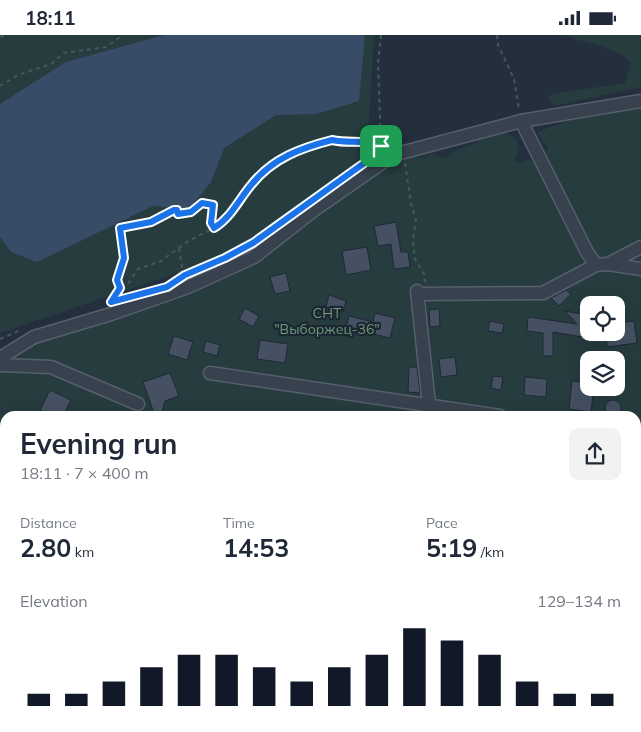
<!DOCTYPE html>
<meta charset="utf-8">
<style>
:root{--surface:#fff;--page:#f2f2f3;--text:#1f2937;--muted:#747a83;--accent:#111827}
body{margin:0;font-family:Mulish,sans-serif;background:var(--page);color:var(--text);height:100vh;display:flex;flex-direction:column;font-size:19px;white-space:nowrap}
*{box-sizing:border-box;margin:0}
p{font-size:16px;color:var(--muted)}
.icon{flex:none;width:28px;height:28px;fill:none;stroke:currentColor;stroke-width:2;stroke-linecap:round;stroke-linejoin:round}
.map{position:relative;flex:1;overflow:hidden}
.details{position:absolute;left:0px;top:376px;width:641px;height:321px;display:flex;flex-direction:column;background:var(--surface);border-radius:15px 15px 0 0;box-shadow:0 5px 20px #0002}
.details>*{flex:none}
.tools{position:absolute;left:580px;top:261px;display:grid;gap:10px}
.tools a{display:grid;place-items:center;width:45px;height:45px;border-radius:10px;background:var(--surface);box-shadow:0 5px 20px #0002;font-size:25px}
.pin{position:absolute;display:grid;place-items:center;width:42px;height:42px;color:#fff;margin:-21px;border-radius:10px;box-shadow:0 2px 8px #0006}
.round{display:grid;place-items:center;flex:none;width:52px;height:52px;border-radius:10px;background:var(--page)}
.head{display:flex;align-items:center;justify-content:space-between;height:85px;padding:0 20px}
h1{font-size:28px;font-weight:700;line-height:38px}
.stats{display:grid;grid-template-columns:repeat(3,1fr);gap:8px;height:85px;padding:5px 20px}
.stats div{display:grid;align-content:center}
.stats b{font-size:25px;font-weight:700}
.stats small{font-size:14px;font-weight:400}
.stats p{font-size:14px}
.chart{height:140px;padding:10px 20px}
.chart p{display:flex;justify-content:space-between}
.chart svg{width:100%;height:90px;margin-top:5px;stroke:var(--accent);stroke-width:6}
.status{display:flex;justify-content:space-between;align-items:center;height:35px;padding:0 25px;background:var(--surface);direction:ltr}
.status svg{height:14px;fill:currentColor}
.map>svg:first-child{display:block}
.green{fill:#263c3f;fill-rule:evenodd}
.water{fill:#394c67}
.building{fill:#455162;stroke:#1f2835}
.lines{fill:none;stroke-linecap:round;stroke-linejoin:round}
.minor-casing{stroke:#565f6c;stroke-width:15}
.path{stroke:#44595c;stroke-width:2;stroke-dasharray:4 4;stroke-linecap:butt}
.minor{stroke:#38414e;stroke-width:12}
.route-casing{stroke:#fff;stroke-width:10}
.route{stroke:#1a73e8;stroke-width:6}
.labels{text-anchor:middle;stroke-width:4.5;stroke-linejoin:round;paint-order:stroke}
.park-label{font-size:14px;fill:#6b9a76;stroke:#1d2633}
</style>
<div class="status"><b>18:11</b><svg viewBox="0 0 49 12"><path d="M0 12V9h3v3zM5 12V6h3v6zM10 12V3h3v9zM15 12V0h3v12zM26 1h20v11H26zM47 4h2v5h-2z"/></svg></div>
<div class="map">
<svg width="641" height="697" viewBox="0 0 641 697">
<rect width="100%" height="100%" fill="#242f3e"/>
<!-- green -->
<g class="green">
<path d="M0 0H374L367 119 251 205 207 228 0 298Z"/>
<path d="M564 0H641V52L554 71 548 63 552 59 625 48 631 27C614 10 585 9 564 0Z"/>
<path d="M641 71V697H0V428L5 433V692H636V381H5V420L0 417V322L254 222 380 128 409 121 423 124 431 118 446 124 455 115 476 109 481 101 506 97 517 105 518 116 515 126 518 128 530 124 542 140 548 111 542 107 538 97C572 83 605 77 641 71ZM589 270H616V298H589ZM589 325H616V352H589Z"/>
</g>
<!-- water -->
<path class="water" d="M164 0H365L359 66 316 79 276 80 224 113 211 147 189 174 153 171 37 227 11 217 0 202V69L66 27Z"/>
<!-- building -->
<g class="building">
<path d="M396 187 401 217H408L410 232 394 234 391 209 378 211 374 191Z"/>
<path d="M367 212 371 235 346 240 342 216Z"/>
<path d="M286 238 290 256 275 259 270 242Z"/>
<path d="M566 255 571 259 559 271 551 263Z"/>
<path d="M329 260 346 266 343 277 326 272Z"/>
<path d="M245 273 259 281 253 292 239 284Z"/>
<path d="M439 274 440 291 430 292 429 275Z"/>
<path d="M565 276 586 280 582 302 553 297V321H543V298L527 296 528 282 577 289Z"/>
<path d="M375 278 395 283 390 303 357 295 356 299 345 297 349 281 373 287Z"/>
<path d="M490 286 504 289 502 298 488 296Z"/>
<path d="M634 286 637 308 607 312 606 298H616V288Z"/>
<path d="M174 301 193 307 187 325 168 319Z"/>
<path d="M260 305 288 309 285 328 257 324Z"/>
<path d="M206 306 220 310 217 321 203 317Z"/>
<path d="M455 322 457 340 441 342 439 324Z"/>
<path d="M409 332H417L420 358 408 357Z"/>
<path d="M170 338 179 361 165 366 161 381H155L143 347Z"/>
<path d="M493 341 503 342 501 355 491 353Z"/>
<path d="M525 342 547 344 546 362 524 360Z"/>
<path d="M572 346 589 348V352H594L591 377 569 374Z"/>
<path d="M50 355 71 365 63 381H53L40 375Z"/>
<circle cx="613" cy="373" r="8"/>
</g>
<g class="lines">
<defs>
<g id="minor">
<path d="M521 86 587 217 596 230"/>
<path d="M608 229 641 234"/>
<path d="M417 256 430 379"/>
<path d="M418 259 543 258 596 230 608 229 641 212"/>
<path d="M0 323 34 302 111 279 188 252 254 222 314 175 393 120 521 86 641 66"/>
<path d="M0 330 51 332 138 369"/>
<path d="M210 338 500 381"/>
<path d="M636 398 641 399"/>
<path d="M0 429 5 433"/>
<path d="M0 509 5 501"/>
<path d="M636 556 641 557"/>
<path d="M121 692 123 697"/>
<path d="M454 692 487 697"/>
</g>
</defs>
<!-- minor casing -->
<use href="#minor" class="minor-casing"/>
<!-- path -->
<g class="path">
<path d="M381 0 378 28 381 110"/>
<path d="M497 0 498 10 514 44 519 74"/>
<path d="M0 2 5 0"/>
<path d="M0 51 18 40 51 29 64 18 106 12 123 0"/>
<path d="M405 128 411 169 416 185 413 205 415 224 424 239 425 247"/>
<path d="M118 190 124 223 117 245 120 253"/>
<path d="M120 193 151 187 174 175H177L178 179 191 177 203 168 213 170 211 188 214 193"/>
<path d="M179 213 182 231 181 240"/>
<path d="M112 265 118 254 128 249 138 234 161 226 187 207 221 189 253 148 287 119 303 112 332 105 347 109 359 105 381 111"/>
<path d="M0 304 21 295"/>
</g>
<!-- minor -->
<use href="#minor" class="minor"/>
</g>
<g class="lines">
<defs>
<path id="route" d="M332 105C350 109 363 104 381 111V116L253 208 225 223 185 240 167 252 111 267 120 253 117 245 124 223 120 193 151 187 174 175H177L178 179 191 177 202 168 213 170 211 188 214 193C231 183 239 164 252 149 273 123 301 113 332 105Z"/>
</defs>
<!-- route casing -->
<use href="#route" class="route-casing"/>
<!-- route -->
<use href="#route" class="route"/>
</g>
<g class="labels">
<!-- park labels -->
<g class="park-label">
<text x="327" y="283">СНТ<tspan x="327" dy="16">"Выборжец-36"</tspan></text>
</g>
</g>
</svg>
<div class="tools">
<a><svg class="icon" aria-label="locate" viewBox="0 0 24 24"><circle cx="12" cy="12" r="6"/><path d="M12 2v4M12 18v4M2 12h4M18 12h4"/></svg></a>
<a><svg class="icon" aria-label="layers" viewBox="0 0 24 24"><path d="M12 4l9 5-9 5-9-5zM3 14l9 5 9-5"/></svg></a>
</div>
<div class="pin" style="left:381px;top:111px;background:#1e9e55"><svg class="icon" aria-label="arrive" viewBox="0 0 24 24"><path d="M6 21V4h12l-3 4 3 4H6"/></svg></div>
<section class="details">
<div class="head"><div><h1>Evening run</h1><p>18:11 · 7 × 400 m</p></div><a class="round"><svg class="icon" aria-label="share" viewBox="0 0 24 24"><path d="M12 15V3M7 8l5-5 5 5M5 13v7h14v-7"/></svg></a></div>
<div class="stats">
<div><p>Distance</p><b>2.80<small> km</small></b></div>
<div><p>Time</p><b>14:53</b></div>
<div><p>Pace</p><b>5:19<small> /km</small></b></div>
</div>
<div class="chart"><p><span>Elevation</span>129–134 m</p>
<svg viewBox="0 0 160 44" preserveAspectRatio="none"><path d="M5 44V38M15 44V38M25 44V32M35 44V25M45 44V19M55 44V19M65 44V25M75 44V32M85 44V25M95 44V19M105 44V6M115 44V12M125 44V19M135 44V32M145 44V38M155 44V38"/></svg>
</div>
</section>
</div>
